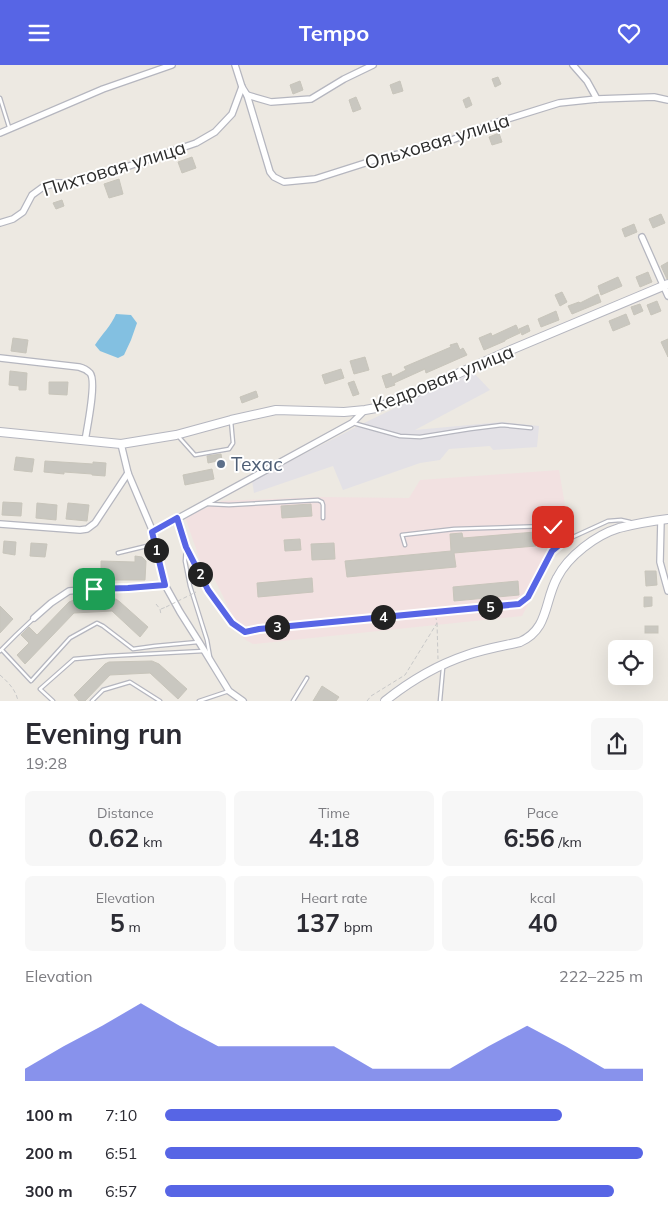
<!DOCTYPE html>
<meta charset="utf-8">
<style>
:root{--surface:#fff;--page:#f7f7f7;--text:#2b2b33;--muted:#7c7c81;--accent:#5765e5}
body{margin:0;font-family:Mulish,sans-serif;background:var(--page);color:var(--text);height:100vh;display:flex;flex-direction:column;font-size:19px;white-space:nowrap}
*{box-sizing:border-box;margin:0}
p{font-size:16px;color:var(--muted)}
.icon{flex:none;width:28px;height:28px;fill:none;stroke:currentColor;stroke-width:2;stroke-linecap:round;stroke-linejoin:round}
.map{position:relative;height:636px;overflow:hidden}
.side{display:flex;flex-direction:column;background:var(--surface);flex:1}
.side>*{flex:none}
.controls{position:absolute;left:608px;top:575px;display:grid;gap:10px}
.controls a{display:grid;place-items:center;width:45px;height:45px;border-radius:8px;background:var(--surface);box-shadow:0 5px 20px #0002;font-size:25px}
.pin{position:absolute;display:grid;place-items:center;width:42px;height:42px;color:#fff;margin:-21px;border-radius:10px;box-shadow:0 2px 8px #0006}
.km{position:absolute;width:25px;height:25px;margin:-12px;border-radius:50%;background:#222;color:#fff;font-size:14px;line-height:25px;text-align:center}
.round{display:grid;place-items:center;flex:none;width:52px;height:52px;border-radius:8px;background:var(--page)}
.summary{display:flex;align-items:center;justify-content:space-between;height:85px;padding:0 25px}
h1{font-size:28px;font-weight:700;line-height:38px}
.stats{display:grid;grid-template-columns:repeat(3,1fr);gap:8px;height:85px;padding:5px 25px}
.stats div{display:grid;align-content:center;border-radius:8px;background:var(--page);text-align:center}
.stats b{font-size:25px;font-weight:700}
.stats small{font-size:14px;font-weight:400}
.stats p{font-size:14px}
.chart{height:140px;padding:10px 25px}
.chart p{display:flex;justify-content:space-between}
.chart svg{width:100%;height:90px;margin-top:5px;fill:var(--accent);opacity:.7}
ul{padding:0 25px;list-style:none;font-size:16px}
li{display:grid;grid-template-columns:80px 60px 1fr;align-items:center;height:38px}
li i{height:12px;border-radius:6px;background:var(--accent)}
header{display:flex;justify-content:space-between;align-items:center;height:65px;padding:0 25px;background:var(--accent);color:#fff;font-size:22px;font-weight:700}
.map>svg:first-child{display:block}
.industrial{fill:#e3e1e6}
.medical{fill:#f2e1e1}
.water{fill:#83c0e1}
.building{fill:#c9c7c0;stroke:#c8c5bb}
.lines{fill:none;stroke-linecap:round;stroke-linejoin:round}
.lane-casing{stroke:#b5b6bf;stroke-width:5}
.street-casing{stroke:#b5b6bf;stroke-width:8}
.secondary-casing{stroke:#b5b6bf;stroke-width:10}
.path{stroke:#c8c8c8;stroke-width:1;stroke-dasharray:4 2.5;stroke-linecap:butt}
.lane{stroke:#fff;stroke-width:2.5}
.street{stroke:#fff;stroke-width:5.5}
.secondary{stroke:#fff;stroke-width:8}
.path-bridge{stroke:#c8c8c8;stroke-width:1;stroke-dasharray:4 2.5;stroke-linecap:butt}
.route-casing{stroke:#fff;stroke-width:10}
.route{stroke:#5765e5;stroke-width:6}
.service-dot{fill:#5c6f8a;stroke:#fff;stroke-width:2}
.labels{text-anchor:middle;stroke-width:4;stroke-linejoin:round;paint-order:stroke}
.street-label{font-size:19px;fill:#2d2d2d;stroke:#fff}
.service-label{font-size:19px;fill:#4e5e75;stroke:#fff;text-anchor:start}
</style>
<header><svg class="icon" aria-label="menu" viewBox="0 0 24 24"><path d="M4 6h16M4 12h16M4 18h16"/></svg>Tempo<svg class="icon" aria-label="heart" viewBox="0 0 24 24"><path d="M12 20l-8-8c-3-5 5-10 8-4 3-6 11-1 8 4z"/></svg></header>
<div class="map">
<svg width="668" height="636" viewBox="0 0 668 636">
<rect width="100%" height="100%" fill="#ede9e2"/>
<!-- industrial -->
<path class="industrial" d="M472 306 490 325 415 365 502 357 539 361 537 382 493 385 490 381 449 384 440 395 420 398 343 425 333 401 254 428 252 416 364 358Z"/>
<!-- medical -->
<path class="medical" d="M559 405 569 464 574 476 557 484 522 551 253 579 244 574 209 503 203 504 185 452 222 436 320 432 409 433 420 415Z"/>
<!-- water -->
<path class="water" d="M116 249 131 250 137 258 131 275 124 290 118 293 100 286 95 280C102 269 111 261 116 249Z"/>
<!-- building -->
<g class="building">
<path d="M498 12 501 19 495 22 492 14Z"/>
<path d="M300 16 303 25 293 29 290 20Z"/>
<path d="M400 16 403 26 393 29 390 20Z"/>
<path d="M356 32 361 44 353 47 349 35Z"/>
<path d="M469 32 472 40 466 43 463 35Z"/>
<path d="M499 68 502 77 492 80 489 72Z"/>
<path d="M192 92 196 103 182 108 178 97Z"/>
<path d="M119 114 123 129 109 133 104 119Z"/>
<path d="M62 135 64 141 56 144 53 138Z"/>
<path d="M661 149 665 158 653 163 649 154Z"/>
<path d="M634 159 637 167 625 172 622 164Z"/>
<path d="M668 197V213L667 214 661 201Z"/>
<path d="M648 207 652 217 640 222 636 212Z"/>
<path d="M618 212 622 221 601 230 598 221Z"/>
<path d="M562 227 567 237 560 241 555 230Z"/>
<path d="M598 229 601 237 572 249 568 241 579 237 580 238Z"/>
<path d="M657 236 661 246 651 250 647 240Z"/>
<path d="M640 239 643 246 634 250 631 242Z"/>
<path d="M556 246 559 255 541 262 538 254Z"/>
<path d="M626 249 630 259 613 266 609 256Z"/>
<path d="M516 260 520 268 505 275V276L484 285 479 273 491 268 492 271Z"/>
<path d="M528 260 530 266 522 270 519 264Z"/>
<path d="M13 273 28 275 26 288 11 286Z"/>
<path d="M668 274V292L661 277Z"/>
<path d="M457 278 460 285 463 283 467 290 426 308 425 304 394 318 395 320 386 323 382 311 391 308 392 312 406 305 404 302 451 282 450 280Z"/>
<path d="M365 292 369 305 354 309 350 296Z"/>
<path d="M341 304 344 313 325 319 322 310Z"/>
<path d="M10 306 27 308 26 325H19V321L9 320Z"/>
<path d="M354 316 359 329 353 331 348 318Z"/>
<path d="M49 317H68L67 330 49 329Z"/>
<path d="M256 326 258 332 242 338 240 332Z"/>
<path d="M221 389 222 395 208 398 207 391Z"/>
<path d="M16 392 34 394 32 407 14 405Z"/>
<path d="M45 396 93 399V397L106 398 105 411 92 410V409L64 407V409L44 407Z"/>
<path d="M212 404 214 414 185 420 183 410Z"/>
<path d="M3 437 22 438 21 451 2 450Z"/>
<path d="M37 438 57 440 56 455 36 453Z"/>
<path d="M68 438 89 440 87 456 66 454Z"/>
<path d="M311 439 312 451 282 453 281 441Z"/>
<path d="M535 467 536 481 454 488 456 502 347 512 345 496 451 486 450 469 462 468 463 473Z"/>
<path d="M300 474 301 485 285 486 284 475Z"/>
<path d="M4 476 16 477 15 490 3 488Z"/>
<path d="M31 478 47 479 45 492 30 491Z"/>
<path d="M334 478 335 494 312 495 311 479Z"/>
<path d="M135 491 142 492 146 496 145 515H101V496L135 497Z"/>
<path d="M645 506H656L657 520 646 521Z"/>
<path d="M312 513 313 527 258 532 257 518Z"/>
<path d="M518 516 519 530 454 536 453 522Z"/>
<path d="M644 532H652V541L644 542Z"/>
<path d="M116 534 120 537 148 562 140 572 112 546 74 548 25 599 17 590 29 578 21 570 29 562 37 570 69 537 74 535Z"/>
<path d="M0 541 13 554 0 568Z"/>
<rect x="645" y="561" width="13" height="7"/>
<path d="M152 596 159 599 187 624 178 634 150 608 110 610 85 636H79L74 630 105 599 109 597Z"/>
<path d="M322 621 339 632 336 636H313Z"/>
</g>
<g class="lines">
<defs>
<g id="lane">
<path d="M0 33 9 62"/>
<path d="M353 358 400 371 420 372 470 364 502 360 531 363"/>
<path d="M178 371 195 390 229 384 233 378 231 356"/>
<path d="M208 439 229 440 318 435 322 437 323 440V453"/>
<path d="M177 455 186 482 185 496 190 521 207 575 210 592"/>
<path d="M405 480 402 470 454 464 548 461C559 464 562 474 573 472L608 456 621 455 630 457"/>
<path d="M186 482 208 525 232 558 245 567 259 564 519 539 528 532 552 486 569 473"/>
<path d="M118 488 155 479"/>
<path d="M2 585 31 616 70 573 97 558 103 561 133 584 155 581 198 577"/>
<path d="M0 586 16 570 33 554"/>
<path d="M53 636 40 624 74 594 108 591 204 586"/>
<path d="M92 636 103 625 130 617 160 636"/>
<path d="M199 636 229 626"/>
<path d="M293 636 307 613"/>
<path d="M440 636 443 603"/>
</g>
<g id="street">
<path d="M235 0 242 22 247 30 270 107 274 112 284 117 315 114 381 93 439 80 498 57 559 38 597 34 654 32 668 35"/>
<path d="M573 0 587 16 597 34"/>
<path d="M247 30 271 37 311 34 344 14 373 0"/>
<path d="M0 68 103 24 172 0"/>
<path d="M0 158 13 154 23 147 32 130 43 122 56 118H77L100 111 196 78 215 67 232 49 242 22"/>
<path d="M642 172 668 231"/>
<path d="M0 293 79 302C83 303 87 305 90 308 97 316 87 363 85 376"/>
<path d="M121 379 128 408 153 467 165 520 180 547 199 577 229 626 243 636"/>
<path d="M661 455 660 497 668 526"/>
<path d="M0 459 80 465 87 464 95 458 128 408"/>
<path d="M153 467 352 358 365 345"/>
<path d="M34 553 51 538 69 526 94 524 128 523 165 520"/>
</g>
<g id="secondary">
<path d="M0 367 121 379 176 370 231 355 276 345 344 347 365 345 376 343 408 331 506 287 668 219"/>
<path d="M385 636C410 616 437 600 467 590 484 584 502 581 520 577 549 564 544 537 557 513 568 491 596 470 619 463 635 459 652 456 668 454"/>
</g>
</defs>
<!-- lane casing -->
<use href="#lane" class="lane-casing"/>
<!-- street casing -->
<use href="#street" class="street-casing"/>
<!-- secondary casing -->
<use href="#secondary" class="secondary-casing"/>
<!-- path -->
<g class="path">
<path d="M156 539 160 544 161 550"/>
<path d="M161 544 166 542"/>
<path d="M437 558 438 594"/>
<path d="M0 610C8 617 16 625 18 636"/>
<path d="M367 636 371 631 405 610 437 558 436 553"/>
</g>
<!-- lane -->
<use href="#lane" class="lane"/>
<!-- street -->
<use href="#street" class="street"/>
<!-- secondary -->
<use href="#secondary" class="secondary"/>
<!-- path-bridge -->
<path class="path-bridge" d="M166 542 196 527"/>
</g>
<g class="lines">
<defs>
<path id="route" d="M94 524 128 523 165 520 152 467 177 453 186 482 208 525 232 558 245 567 259 564 519 539 528 532 552 486 568 473 564 471 553 462"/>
</defs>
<!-- route casing -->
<use href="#route" class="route-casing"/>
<!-- route -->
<use href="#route" class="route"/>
</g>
<!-- markers -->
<circle class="service-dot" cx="221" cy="399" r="5"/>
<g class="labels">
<!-- street labels -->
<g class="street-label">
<text transform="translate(437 76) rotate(-17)" y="7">Ольховая улица</text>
<text transform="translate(114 103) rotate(-17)" y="7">Пихтовая улица</text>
<text transform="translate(443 313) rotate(-22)" y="7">Кедровая улица</text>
</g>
<!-- service labels -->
<g class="service-label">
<text x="231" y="406">Техас</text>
</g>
</g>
</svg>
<div class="controls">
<a><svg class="icon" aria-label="locate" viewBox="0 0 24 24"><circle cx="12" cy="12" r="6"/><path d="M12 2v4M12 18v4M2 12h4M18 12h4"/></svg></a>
</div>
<div class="pin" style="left:94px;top:524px;background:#1e9e55"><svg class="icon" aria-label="arrive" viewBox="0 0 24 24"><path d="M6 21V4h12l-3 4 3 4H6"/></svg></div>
<div class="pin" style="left:553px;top:462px;background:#d93025"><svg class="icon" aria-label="check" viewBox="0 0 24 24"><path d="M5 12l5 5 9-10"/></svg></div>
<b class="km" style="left:156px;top:485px">1</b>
<b class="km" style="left:200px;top:509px">2</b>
<b class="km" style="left:277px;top:562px">3</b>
<b class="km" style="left:383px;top:552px">4</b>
<b class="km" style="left:490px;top:542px">5</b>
</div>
<section class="side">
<div class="summary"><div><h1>Evening run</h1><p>19:28</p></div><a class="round"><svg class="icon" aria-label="share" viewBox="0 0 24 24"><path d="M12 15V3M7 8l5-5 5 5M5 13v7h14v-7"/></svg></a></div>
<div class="stats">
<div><p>Distance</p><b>0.62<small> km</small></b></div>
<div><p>Time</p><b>4:18</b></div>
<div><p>Pace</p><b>6:56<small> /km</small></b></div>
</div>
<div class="stats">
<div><p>Elevation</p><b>5<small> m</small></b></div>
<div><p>Heart rate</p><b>137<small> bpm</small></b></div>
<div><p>kcal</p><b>40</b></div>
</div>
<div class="chart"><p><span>Elevation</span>222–225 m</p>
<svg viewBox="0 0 160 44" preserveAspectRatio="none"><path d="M0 44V38L10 27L20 17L30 6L40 17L50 27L60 27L70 27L80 27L90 38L100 38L110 38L120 27L130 17L140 27L150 38L160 38V44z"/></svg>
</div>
<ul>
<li><b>100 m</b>7:10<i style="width:83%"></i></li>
<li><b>200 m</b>6:51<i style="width:100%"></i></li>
<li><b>300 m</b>6:57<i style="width:94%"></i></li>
</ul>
</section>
